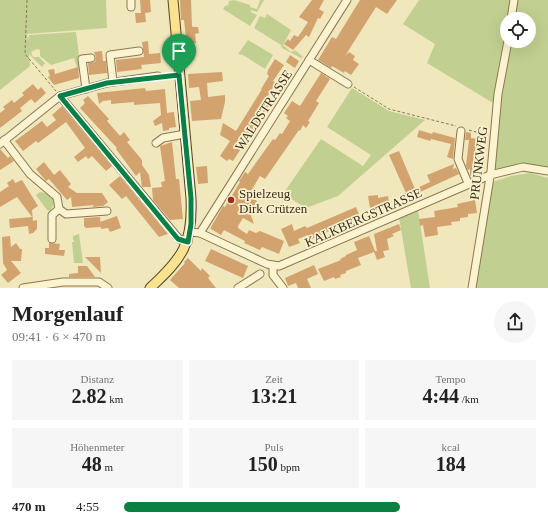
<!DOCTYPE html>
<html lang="de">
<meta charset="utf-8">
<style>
:root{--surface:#fff;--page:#f6f6f6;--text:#222;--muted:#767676;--accent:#0b8043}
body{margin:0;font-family:"Times New Roman",serif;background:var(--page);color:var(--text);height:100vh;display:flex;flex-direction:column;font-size:15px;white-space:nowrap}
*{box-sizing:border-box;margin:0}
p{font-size:13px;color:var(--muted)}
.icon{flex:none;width:22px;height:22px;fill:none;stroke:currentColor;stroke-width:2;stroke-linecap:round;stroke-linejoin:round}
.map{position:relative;height:288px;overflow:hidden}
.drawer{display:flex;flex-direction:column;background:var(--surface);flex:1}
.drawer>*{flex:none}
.buttons{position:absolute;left:500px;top:12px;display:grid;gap:8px}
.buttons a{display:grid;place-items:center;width:36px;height:36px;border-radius:50%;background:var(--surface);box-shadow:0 4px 16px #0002;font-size:20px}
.pin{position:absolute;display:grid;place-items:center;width:34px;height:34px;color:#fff;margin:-41px -17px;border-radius:50% 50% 50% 0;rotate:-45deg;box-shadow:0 0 4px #0007}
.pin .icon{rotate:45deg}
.round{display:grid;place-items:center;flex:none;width:42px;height:42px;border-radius:21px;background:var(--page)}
.head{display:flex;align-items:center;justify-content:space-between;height:68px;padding:0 12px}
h1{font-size:22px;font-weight:800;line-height:30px}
.metrics{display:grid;grid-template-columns:repeat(3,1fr);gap:6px;height:68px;padding:4px 12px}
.metrics div{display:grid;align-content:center;border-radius:0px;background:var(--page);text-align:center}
.metrics b{font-size:20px;font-weight:800}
.metrics small{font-size:11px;font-weight:400}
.metrics p{font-size:11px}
ul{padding:0 12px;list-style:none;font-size:13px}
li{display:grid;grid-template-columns:64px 48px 1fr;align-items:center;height:30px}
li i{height:10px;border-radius:5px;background:var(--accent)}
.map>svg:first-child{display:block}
.green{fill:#c1d090}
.building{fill:#d3a36f}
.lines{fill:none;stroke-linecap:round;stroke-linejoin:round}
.minor-casing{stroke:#8a7754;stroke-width:9}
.major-casing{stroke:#574429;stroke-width:11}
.path{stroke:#8a7754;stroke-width:1;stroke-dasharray:3 2;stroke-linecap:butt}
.minor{stroke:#fcf3d0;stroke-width:7}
.major{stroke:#f9e390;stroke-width:9}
.route-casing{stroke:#fff;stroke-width:8}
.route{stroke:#0b8043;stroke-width:5}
.poi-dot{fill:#9e2c1f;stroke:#f8f0cc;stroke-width:1.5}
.labels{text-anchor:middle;stroke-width:3.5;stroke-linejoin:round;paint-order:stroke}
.street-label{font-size:13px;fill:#382c1a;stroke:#f8f0cc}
.poi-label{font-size:13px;fill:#382c1a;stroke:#f8f0cc;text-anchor:start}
</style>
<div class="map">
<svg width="548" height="288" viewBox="0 0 548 288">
<rect width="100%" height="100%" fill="#f1e7bc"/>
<!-- green -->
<g class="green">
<path d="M0 0H106L107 28 27 34 28 41 29 35 76 32 81 71H78L74 58 51 65 40 56V50L37 49 31 52 33 57H39L45 63 42 67 29 54 30 66 0 90Z"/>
<path d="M234 0 250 5V7L257 9 260 0H264L257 12 251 10V12L257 15 250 26 223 9 226 5 228 6 229 1Z"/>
<path d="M419 0H511L493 103 427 63 435 44 403 24Z"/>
<path d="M516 0H548V167L523 163 496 170 494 168 497 114 500 107 499 94 510 41H529V19H513Z"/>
<path d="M267 14 291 30 283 45 291 52 295 50 303 57 301 58 282 48 281 45 254 28 260 16 265 18Z"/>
<path d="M248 40 273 55 265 69 243 55 238 54Z"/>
<path d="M352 88 389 111 425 120 338 196 306 208 283 194 321 139 363 166 371 155 327 127Z"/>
<path d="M530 173 548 178V288H474L490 183 511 176Z"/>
<path d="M40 192C47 193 54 196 54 204L50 211 47 210 36 195Z"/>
<path d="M418 210 430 288H411L399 217Z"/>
<path d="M79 234 83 263H74L72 242H75L73 240V236Z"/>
</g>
<!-- building -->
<g class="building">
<path d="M140 0H150L151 12 145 13 146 22 136 23 135 13H141Z"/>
<path d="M180 0H191L192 26 193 27H198L199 33 195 34 196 43H194L191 48 187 46 184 20H181Z"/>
<path d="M312 0H324L319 9 324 12 320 19 318 18 309 37 306 35 293 50 284 44 288 39 290 41 294 35 298 37 308 22 299 17Z"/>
<path d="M360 0H397L387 14 376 7 345 56 349 52 355 56 353 60 359 64 351 75 345 71 344 73 332 66 331 68 318 60 332 37 336 39Z"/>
<path d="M148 41 149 54 160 53 161 63 141 65 142 69 117 72 116 60 144 57 142 42Z"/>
<path d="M102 51 103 61H106L107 73 89 75 88 63 95 62 96 57 94 52Z"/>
<path d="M290 55 299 61 295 68 286 62Z"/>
<path d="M275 59 284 65 273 81 276 83 265 100 270 104 233 161 229 159 227 161 220 156 230 141 220 135 223 123 236 131 262 89H261L269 76 267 74 268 70Z"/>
<path d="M78 67 79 78 54 85 48 77 50 76 48 70 54 69 55 74Z"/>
<path d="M222 72 223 81 207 83 208 97 225 95V102L221 119 192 121 190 101 201 100 199 87 189 88 188 74Z"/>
<path d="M321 73 330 79 316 101 319 103 308 121 310 122 306 128 303 125 300 131 299 130 265 179 260 176 248 196 257 201 250 213 254 224 243 218 238 226V228L247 234 249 230 256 233 260 231 284 241 279 254 262 247 260 250 244 243 245 241 224 230 221 235 211 229V227L223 206 225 207 240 182 239 181 245 172 248 174 273 139 275 140 280 133 282 134 290 121 286 118 288 116 284 113 292 101 300 106Z"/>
<path d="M33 84 38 90 41 87 46 93 35 103 31 99 20 108 22 111 0 128V113L5 109 3 107 12 100 14 103 24 95 22 93Z"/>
<path d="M145 88 146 91 165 89 167 113 174 112 176 127 169 128V130L163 131 162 123 155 126 153 121 161 115 160 103 134 105V102L111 104V100L103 101 99 104 97 93Z"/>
<path d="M88 96 109 119 107 121 120 136 124 132 130 140 127 142 142 160V165L149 175 151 187H142L140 172 136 176 116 149 117 148 80 108 85 103 83 100Z"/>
<path d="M62 106 112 166 106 171 92 156 88 159 86 156 78 162 74 157 85 148 66 122 38 143 36 141 23 151 15 141 42 121 47 127 56 120 52 115Z"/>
<path d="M419 130 432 134 433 132 455 138 453 159 447 157 451 144 431 139 430 141 417 137Z"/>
<path d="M466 132 471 133V138L479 139 476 173 470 176V169L468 170 466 166 469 140H465Z"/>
<path d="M172 142 176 179H179L183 219 170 220 153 200 152 188 162 187 161 182 165 181 160 146Z"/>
<path d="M0 149 8 158 10 156 14 161 0 170Z"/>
<path d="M399 151 415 189 430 182 427 175 454 164 453 169 456 168 459 174 405 199 402 194 406 193 389 155Z"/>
<path d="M44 162 54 175 60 170 71 184 68 187 77 193H102L108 202 103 206 92 207 94 205 72 207 71 197 67 200 49 179 46 181 36 169Z"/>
<path d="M207 166 208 183 198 184 196 167Z"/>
<path d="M120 176 168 234 159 237 126 196 122 199 109 185Z"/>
<path d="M13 179 15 183 22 180 38 206 32 210 33 221 37 220V229L33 233 29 234 28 226 10 228 9 219 32 217 17 197 0 207V192L9 186 7 183Z"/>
<path d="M378 195V198L388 196 389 205 370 208 368 196Z"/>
<path d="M475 200 477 213 468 214V217L460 218V221L451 222 452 225 437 227 438 235 425 237 423 225 420 226 419 219 435 217 434 211 458 207 457 204Z"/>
<path d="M356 207 360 217 310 240 308 235 298 239 300 243 289 247 281 229 292 224 294 231 305 226 307 228Z"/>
<path d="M117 216 121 228 110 232 108 228 101 229 100 222Z"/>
<path d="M100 217 101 227 86 228 84 226V218Z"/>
<path d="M399 224 401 230 392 234 394 236 387 239 389 250 383 251 385 257 377 260 374 252 358 258 361 265 346 271V273L340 275 341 277 335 279 334 277 324 281 318 269 341 260 340 259 346 256V255L357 250 354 242 369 236 375 251H377L374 234Z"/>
<path d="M10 236 11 247 16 243 20 249H22L21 261H11L21 273 8 283 1 275 7 270 3 263 2 237Z"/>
<path d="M49 243 60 244 59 250H65L64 256 45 254V248H49Z"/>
<path d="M211 249 248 266 243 278 205 261Z"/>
<path d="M85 257H100L101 273Z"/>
<path d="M188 258 201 271 202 268 210 276 208 278 216 288H179L170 280 185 263 184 262Z"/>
<path d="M314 265 318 274 307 279 311 288H298L296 283 288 286 285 278Z"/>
<path d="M78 266H87L95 277H69V274L78 273Z"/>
</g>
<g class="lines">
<defs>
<g id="minor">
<path d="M131 0V7"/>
<path d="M511 19 514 0"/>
<path d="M309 60 348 84"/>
<path d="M113 82 110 55 139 51"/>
<path d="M86 89 82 59 91 58"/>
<path d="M60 96 179 239 188 242"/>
<path d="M461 131 458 159 468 183"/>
<path d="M4 140 30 174 57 197 59 209 66 214 107 211"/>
<path d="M156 143 163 138 185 134"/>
<path d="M0 144 60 96 107 83 158 76"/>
<path d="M190 232 200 233 267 264 279 266 490 175 523 167 548 171"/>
<path d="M200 233 347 0"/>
<path d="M52 239V215L59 209"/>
<path d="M273 266V275L283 288"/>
<path d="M23 288 63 282H99L108 288"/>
<path d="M238 288 260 274"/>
<path d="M472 288 491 171 498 94 508 41"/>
</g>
<path id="major" d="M150 288C183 258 193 243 191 198L173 0"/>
</defs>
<!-- minor casing -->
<use href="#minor" class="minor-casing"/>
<!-- major casing -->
<use href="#major" class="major-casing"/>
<!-- path -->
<g class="path">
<path d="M27 0 25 54 56 91"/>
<path d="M166 76 173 75"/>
<path d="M354 87 389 109 456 126"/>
<path d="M469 130 487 135"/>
</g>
<!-- minor -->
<use href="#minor" class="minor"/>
<!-- major -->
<use href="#major" class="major"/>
</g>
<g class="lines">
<defs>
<path id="route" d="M179 75 191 198V224L188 242 178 239 60 96 107 83Z"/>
</defs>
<!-- route casing -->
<use href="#route" class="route-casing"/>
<!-- route -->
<use href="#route" class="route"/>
</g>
<!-- markers -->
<circle class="poi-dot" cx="231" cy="200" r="4"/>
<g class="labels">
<!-- street labels -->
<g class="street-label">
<text transform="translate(263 110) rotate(-57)" y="5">WALDSTRASSE</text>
<text transform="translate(478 163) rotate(-83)" y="5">PRUNKWEG</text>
<text transform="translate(363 217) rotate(-24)" y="5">KALKBERGSTRASSE</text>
</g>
<!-- poi labels -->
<g class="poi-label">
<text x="239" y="198">Spielzeug<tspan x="239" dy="15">Dirk Crützen</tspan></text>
</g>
</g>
</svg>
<div class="buttons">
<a><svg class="icon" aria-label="locate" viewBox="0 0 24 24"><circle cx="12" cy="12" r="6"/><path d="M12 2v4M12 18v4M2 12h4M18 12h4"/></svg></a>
</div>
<div class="pin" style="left:179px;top:75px;background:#1e9e55"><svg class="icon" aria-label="arrive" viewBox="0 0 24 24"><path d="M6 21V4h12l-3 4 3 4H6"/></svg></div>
</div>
<section class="drawer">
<div class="head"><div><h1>Morgenlauf</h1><p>09:41 · 6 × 470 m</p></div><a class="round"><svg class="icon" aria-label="share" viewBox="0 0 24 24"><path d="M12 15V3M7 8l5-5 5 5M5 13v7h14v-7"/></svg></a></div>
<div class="metrics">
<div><p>Distanz</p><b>2.82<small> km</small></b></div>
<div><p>Zeit</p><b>13:21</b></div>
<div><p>Tempo</p><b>4:44<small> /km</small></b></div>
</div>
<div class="metrics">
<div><p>Höhenmeter</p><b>48<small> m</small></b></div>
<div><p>Puls</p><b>150<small> bpm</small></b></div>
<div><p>kcal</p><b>184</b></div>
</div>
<ul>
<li><b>470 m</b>4:55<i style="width:67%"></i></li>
</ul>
</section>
